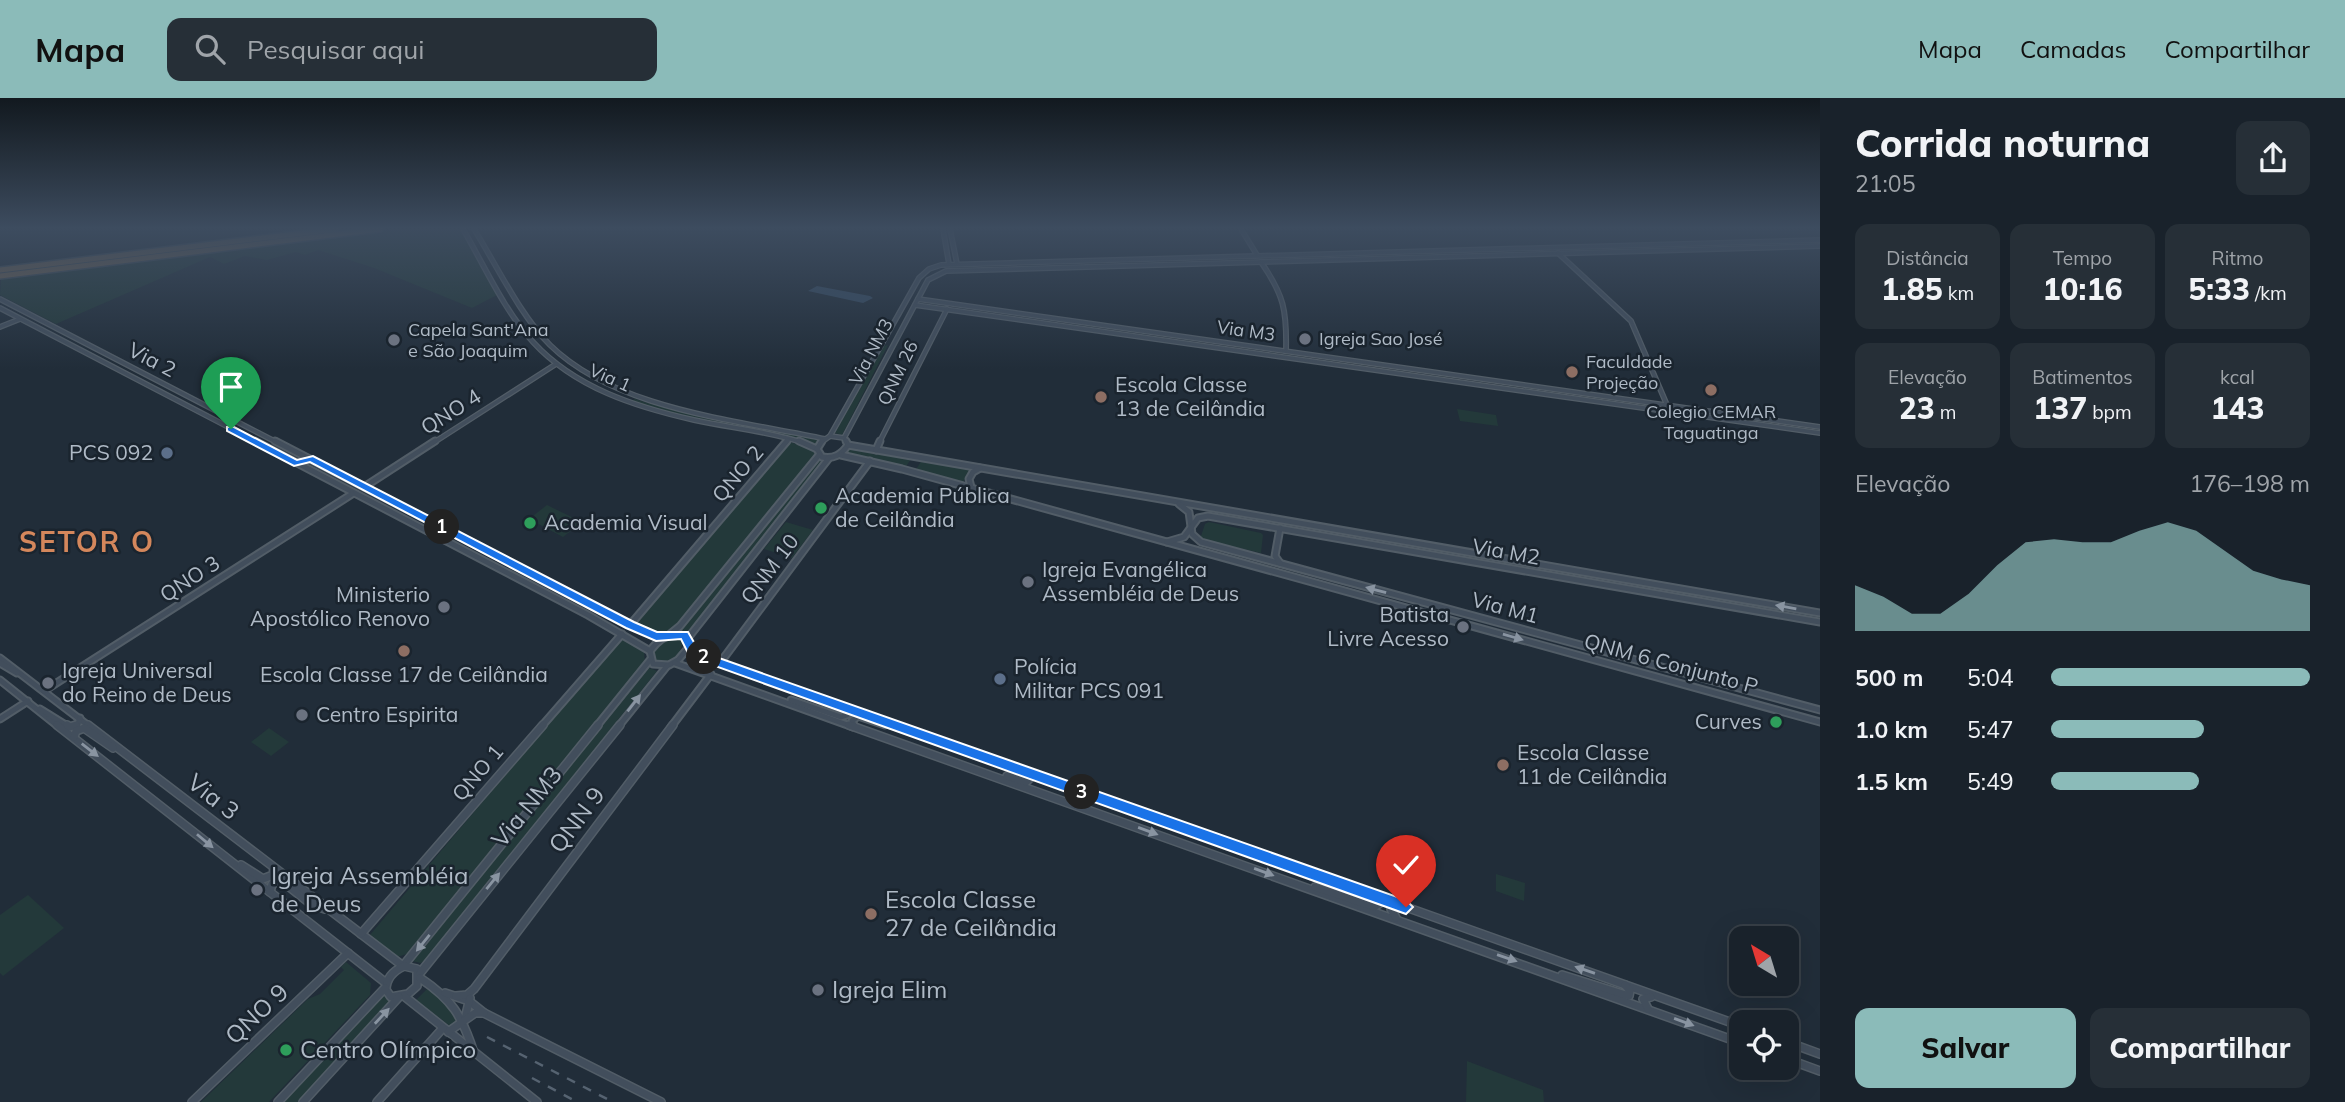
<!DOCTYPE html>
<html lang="pt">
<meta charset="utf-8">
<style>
:root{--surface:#19222b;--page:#262f37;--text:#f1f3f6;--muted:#9fa4a9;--line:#373f47;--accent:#8bbbb9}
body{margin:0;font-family:Mulish,sans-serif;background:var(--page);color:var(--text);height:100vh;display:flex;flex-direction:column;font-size:26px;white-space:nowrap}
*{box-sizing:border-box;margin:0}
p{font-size:23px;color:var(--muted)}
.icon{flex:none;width:38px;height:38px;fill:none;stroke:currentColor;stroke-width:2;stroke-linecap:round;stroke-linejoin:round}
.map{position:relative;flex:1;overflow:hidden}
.details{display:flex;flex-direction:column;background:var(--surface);width:525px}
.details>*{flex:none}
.needle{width:46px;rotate:322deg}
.fabs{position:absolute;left:1729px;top:828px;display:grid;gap:14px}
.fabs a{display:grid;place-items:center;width:70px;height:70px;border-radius:14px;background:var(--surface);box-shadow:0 7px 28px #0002,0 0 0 2px var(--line);font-size:35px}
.pin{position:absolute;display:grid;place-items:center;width:60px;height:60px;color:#fff;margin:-72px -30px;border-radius:50% 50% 50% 0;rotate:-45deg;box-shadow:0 0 7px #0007}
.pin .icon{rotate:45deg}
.km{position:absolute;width:35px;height:35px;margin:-18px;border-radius:50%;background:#222;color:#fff;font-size:19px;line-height:35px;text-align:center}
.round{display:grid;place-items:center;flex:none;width:74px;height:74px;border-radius:14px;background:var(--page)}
.head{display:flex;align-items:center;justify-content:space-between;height:119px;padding:0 35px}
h1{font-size:38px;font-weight:800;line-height:52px}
.metrics{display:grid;grid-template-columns:repeat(3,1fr);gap:10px;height:119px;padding:7px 35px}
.metrics div{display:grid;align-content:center;border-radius:14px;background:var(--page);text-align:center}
.metrics b{font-size:30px;font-weight:800}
.metrics small{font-size:19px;font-weight:400}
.metrics p{font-size:19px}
.chart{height:196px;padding:14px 35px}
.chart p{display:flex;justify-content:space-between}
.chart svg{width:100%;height:126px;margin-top:7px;fill:var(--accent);opacity:.7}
.button{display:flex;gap:14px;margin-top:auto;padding:14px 35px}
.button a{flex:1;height:80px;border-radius:14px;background:var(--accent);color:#111;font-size:28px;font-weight:800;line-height:80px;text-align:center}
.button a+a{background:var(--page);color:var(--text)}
ul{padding:0 35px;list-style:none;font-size:23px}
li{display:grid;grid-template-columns:112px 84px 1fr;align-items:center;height:52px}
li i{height:18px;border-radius:9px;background:var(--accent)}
header{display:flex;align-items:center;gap:42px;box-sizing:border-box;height:98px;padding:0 35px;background:var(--accent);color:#111}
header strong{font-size:33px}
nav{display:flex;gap:38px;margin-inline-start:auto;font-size:24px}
.search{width:490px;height:63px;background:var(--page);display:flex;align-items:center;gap:18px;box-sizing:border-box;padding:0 24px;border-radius:14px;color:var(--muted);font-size:26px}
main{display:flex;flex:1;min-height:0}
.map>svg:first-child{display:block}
.green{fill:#23393a}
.water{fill:#354a60}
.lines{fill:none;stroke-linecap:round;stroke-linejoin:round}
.secondary-far2-casing{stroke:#525d67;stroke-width:6}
.secondary-far1-casing{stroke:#525d67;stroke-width:9}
.secondary-casing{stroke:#525d67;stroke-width:10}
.highway-casing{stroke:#3f4a54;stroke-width:8}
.secondary-far2{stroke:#424e5c;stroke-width:3.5}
.secondary-far1{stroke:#424e5c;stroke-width:5}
.secondary{stroke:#424e5c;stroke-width:7}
.highway{stroke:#706151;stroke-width:5}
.rail{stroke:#566371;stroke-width:2.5;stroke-dasharray:9 9;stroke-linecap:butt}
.oneway{fill:#8994a1}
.route{fill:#1a73e8;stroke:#fff;stroke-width:2}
.worship-dot{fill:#6b7280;stroke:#1a242e;stroke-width:2.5}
.education-dot{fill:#8d6e63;stroke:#1a242e;stroke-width:2.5}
.service-dot{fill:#5c6f8a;stroke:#1a242e;stroke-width:2.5}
.leisure-dot{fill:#2e9e5b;stroke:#1a242e;stroke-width:2.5}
.labels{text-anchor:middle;stroke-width:5;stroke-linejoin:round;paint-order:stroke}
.far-poi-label{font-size:18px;fill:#afbac6;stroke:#1a242e;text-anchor:start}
.far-street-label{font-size:18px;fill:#afbac6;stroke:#1a242e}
.street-label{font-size:21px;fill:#afbac6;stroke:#1a242e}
.poi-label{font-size:21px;fill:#afbac6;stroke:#1a242e;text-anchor:start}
.near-street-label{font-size:24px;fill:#afbac6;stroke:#1a242e}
.near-poi-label{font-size:24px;fill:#afbac6;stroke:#1a242e;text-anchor:start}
.district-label{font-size:28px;font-weight:bold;letter-spacing:2px;fill:#d4875c;stroke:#1a242e}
</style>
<header>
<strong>Mapa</strong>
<div class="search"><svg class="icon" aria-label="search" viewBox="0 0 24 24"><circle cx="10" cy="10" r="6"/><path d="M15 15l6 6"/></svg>Pesquisar aqui</div>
<nav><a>Mapa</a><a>Camadas</a><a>Compartilhar</a></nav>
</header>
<main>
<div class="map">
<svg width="1820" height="1004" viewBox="0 0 1820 1004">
<rect width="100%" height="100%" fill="#212d39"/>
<!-- green -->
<g class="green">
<path d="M394 131H462L499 196 472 210 374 170 318 152 305 157 296 154 267 162 245 158 224 166 210 159 56 226 0 197 1 180Z"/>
<path d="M888 247 842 337 835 335 884 248Z"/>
<path d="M635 301 651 306 819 342 815 346 669 314 631 303Z"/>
<path d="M1457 311 1496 317 1498 328 1460 323Z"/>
<path d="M789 344 813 350 815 358 675 531 658 536 638 527V523Z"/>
<path d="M850 349 908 359 911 361 905 370 846 355Z"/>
<path d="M819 360 826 362 687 535 680 532Z"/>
<path d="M922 362 971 370 962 386 915 373Z"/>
<path d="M547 407 551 409 582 424 563 439 529 421Z"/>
<path d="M786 424 813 432 792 460 764 451Z"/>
<path d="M1209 424 1261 435 1263 437 1261 455 1200 441 1205 426Z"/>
<path d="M674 538 684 542 678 558 666 566 654 563C652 550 662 541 674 538Z"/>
<path d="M625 539 644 553 645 566 410 855 397 859 369 838 617 545Z"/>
<path d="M649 570 657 573 427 861 421 865 412 863Z"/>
<path d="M269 630 289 644 271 658 251 644Z"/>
<path d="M1496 776 1525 785 1524 803 1496 793Z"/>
<path d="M28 797 64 830 3 878 0 875V817Z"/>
<path d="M346 864 371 885 370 897 269 1004H201L308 901 320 896 344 872 341 869Z"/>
<path d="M428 890 442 898 459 923 450 928 416 902Z"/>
<path d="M383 897 391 903 298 1004H281Z"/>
<path d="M1467 963 1543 992 1544 1004H1466Z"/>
</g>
<!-- water -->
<path class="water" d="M817 188 870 198 873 200 863 205 808 193Z"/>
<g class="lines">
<defs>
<g id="secondary-far2">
<path d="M463 131C485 169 504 212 533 244 575 290 636 309 694 322 731 330 769 333 804 345"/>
<path d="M474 131C497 168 520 217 550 247 616 312 738 322 825 341"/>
<path d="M943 131 949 166"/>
<path d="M950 131 957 166"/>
<path d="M1241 131 1257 157"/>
<path d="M1558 155 1631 223 1667 307"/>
<path d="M1261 164C1284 197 1287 213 1286 253"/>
<path d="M0 201 278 345"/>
<path d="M918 201 1820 329"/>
<path d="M915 207 1820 335"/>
<path d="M0 210 259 345"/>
<path d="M0 229 20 221"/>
<path d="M830 338 919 180 929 171 941 167 1820 142"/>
<path d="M844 340 928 182 946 173 1820 148"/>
<path d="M433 345 556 266"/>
<path d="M785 345 788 342"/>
<path d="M820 345 830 338 844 340 847 345"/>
<path d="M879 345 947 211"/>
</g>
<g id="secondary-far1">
<path d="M255 343 588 517 650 553"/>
<path d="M275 343 630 527 654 538 664 539"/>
<path d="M799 343 817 351"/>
<path d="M822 343 817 351 822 359C834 361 841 357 848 347L846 343"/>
<path d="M848 347 1820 515"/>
<path d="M876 352 880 343"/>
<path d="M841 357 902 371 1820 624"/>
<path d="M364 389 435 343"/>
<path d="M971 389 969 381 973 374 980 370"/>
<path d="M1179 406 1189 414 1192 436 1201 444 1820 612"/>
<path d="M1280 430 1275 458 1280 465"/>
<path d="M1167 444 1184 439 1198 420 1208 418 1820 524"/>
<path d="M630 527 787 343"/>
<path d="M677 535 688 540 689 549 678 562 669 567 653 566 650 553C657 543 665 537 677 535Z"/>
<path d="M669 537 680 528 819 357"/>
<path d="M688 540 829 360"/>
<path d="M689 549 694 556 898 629"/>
<path d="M0 560 90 629"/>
<path d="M0 565 17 575"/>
<path d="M675 565 853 629"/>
<path d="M720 565 870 363"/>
<path d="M0 582 59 629"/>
<path d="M44 593 352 396"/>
<path d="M791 602 841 619 847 617 845 610"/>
<path d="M40 611 69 629"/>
<path d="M0 621 28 603"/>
<path d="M854 627 852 623 858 618 885 627"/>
<path d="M71 629 78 626 80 620"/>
<path d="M541 629 622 536"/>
<path d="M596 629 650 562"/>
<path d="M618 629 667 568"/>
<path d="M671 629 711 576"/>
</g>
<g id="secondary">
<path d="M57 627 386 885"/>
<path d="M67 627 70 629 76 627"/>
<path d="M88 627 403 868 598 627"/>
<path d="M849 627 1741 945"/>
<path d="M893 627 1741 928"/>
<path d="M74 639 76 633 84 630 113 650"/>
<path d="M1007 678 1026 684 1030 680 1028 675"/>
<path d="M241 767 263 781 273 777 274 770"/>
<path d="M1315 789 1374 809 1380 805 1376 799"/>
<path d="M270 794 272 786 282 783 311 806 325 811"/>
<path d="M1396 820 1391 811 1400 810"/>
<path d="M361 836 543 627"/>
<path d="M404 868 417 871V888L408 896 391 899 386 892C386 880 393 873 404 868Z"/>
<path d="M420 875 620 627"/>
<path d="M1562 877 1629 898 1630 893 1625 887"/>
<path d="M420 880C453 902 462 918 474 955"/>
<path d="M445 895 469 903 484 915 661 1004"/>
<path d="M404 898 537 1004"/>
<path d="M456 898 467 897 474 891 673 627"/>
<path d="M1648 911 1643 901 1651 899"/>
<path d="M465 921 470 900"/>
<path d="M448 934 475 915H484"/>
<path d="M1787 944 1820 956"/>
<path d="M1787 961 1820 973"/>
<path d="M192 1004 348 855"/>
<path d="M278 1004 385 890"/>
<path d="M303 1004 399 899"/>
<path d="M377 1004 443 930"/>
</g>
<g id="highway">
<path d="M0 172 337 131"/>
<path d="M0 178 380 131"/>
</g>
</defs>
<!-- secondary-far2 casing -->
<use href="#secondary-far2" class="secondary-far2-casing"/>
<!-- secondary-far1 casing -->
<use href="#secondary-far1" class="secondary-far1-casing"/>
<!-- secondary casing -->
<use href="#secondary" class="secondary-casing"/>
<!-- highway casing -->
<use href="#highway" class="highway-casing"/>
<!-- secondary-far2 -->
<use href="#secondary-far2" class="secondary-far2"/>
<!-- secondary-far1 -->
<use href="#secondary-far1" class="secondary-far1"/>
<!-- secondary -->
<use href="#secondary" class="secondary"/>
<!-- highway -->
<use href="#highway" class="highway"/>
<!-- rail -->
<g class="rail">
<path d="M487 939 613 1004"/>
<path d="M532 980 577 1004"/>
</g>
</g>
<!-- one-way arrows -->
<defs><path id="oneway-solid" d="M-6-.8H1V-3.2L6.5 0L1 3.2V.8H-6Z" transform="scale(1.75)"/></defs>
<g class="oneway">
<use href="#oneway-solid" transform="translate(1376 492) rotate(-165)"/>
<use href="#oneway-solid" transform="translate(1786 509) rotate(-170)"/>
<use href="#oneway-solid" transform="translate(1513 539) rotate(16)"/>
<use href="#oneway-solid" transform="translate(634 605) rotate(-52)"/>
<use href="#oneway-solid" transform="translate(90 652) rotate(38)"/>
<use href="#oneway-solid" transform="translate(1148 733) rotate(20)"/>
<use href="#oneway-solid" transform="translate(205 743) rotate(40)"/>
<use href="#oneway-solid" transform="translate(1264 774) rotate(20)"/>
<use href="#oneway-solid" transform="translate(493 783) rotate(-51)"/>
<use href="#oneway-solid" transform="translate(423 845) rotate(129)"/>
<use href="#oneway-solid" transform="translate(1507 860) rotate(19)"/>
<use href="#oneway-solid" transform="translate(1585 872) rotate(-161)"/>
<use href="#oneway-solid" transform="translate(382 918) rotate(-47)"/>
<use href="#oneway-solid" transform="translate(1684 924) rotate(20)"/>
</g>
<!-- sky -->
<linearGradient id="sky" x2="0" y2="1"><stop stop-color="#12191f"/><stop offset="0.48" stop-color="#3d4c5f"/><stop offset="1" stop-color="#3d4c5f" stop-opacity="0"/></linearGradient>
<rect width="1820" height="271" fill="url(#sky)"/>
<!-- route -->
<path class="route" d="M227 329H234L297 362 313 358 634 524 657 534H688L699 553 1406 802 1413 809 1406 816 690 559 681 541 656 543 626 530 310 364 294 368 227 333Z"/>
<!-- markers -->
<g class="worship-dot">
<circle cx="1305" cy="241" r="7"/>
<circle cx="394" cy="242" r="7"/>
<circle cx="1028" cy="484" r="7"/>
<circle cx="444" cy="509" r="7"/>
<circle cx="1463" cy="529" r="7"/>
<circle cx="48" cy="585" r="7"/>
<circle cx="302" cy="617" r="7"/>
<circle cx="257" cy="792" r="7"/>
<circle cx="818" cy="892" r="7"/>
</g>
<g class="education-dot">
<circle cx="1572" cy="274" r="7"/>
<circle cx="1711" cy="292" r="7"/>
<circle cx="1101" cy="299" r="7"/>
<circle cx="404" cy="553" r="7"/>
<circle cx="1503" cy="667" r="7"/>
<circle cx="871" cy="816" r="7"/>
</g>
<g class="service-dot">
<circle cx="167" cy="355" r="7"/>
<circle cx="1000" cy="581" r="7"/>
</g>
<g class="leisure-dot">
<circle cx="821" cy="410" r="7"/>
<circle cx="530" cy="425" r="7"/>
<circle cx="1776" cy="624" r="7"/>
<circle cx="286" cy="952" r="7"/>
</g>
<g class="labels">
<!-- far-poi labels -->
<g class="far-poi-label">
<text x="408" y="238">Capela Sant'Ana<tspan x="408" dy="21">e São Joaquim</tspan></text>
<text x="1319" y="247">Igreja Sao José</text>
<text x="1586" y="270">Faculdade<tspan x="1586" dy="21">Projeção</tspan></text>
<text x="1711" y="320" text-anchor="middle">Colegio CEMAR<tspan x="1711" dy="21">Taguatinga</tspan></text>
</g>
<!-- far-street labels -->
<g class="far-street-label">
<text transform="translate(1246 233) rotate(8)" y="6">Via M3</text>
<text transform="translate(871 254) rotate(-62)" y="6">Via NM3</text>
<text transform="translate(898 275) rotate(-64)" y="6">QNM 26</text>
<text transform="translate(610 280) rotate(24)" y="6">Via 1</text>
</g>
<!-- street labels -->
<g class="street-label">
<text transform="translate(152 262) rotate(27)" y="7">Via 2</text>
<text transform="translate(451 314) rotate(-32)" y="7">QNO 4</text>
<text transform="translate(738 376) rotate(-50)" y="7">QNO 2</text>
<text transform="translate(1506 454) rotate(10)" y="7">Via M2</text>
<text transform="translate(770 471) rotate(-53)" y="7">QNM 10</text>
<text transform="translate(190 481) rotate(-33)" y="7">QNO 3</text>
<text transform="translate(1505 510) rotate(15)" y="7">Via M1</text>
<text transform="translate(1671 566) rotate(15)" y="7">QNM 6 Conjunto P</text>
<text transform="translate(478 675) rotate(-50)" y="7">QNO 1</text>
</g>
<!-- poi labels -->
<g class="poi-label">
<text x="1115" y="294">Escola Classe<tspan x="1115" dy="24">13 de Ceilândia</tspan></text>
<text x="153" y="362" text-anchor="end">PCS 092</text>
<text x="835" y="405">Academia Pública<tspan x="835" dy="24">de Ceilândia</tspan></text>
<text x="544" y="432">Academia Visual</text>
<text x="1042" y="479">Igreja Evangélica<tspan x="1042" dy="24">Assembléia de Deus</tspan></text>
<text x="430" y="504" text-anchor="end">Ministerio<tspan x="430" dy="24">Apostólico Renovo</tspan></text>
<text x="1449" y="524" text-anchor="end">Batista<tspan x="1449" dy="24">Livre Acesso</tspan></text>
<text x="1014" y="576">Polícia<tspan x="1014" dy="24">Militar PCS 091</tspan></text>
<text x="62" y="580">Igreja Universal<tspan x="62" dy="24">do Reino de Deus</tspan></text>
<text x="404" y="584" text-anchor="middle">Escola Classe 17 de Ceilândia</text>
<text x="316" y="624">Centro Espirita</text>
<text x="1762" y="631" text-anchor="end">Curves</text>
<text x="1517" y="662">Escola Classe<tspan x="1517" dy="24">11 de Ceilândia</tspan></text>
</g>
<!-- near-street labels -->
<g class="near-street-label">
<text transform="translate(213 699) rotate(38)" y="8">Via 3</text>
<text transform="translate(527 709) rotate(-51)" y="8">Via NM3</text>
<text transform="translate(577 722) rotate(-53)" y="8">QNN 9</text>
<text transform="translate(257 916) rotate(-43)" y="8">QNO 9</text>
</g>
<!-- near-poi labels -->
<g class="near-poi-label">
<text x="271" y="786">Igreja Assembléia<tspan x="271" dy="28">de Deus</tspan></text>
<text x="885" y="810">Escola Classe<tspan x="885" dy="28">27 de Ceilândia</tspan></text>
<text x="832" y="900">Igreja Elim</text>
<text x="300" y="960">Centro Olímpico</text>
</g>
<!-- district labels -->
<g class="district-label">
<text x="87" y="454">SETOR O</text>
</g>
</g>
</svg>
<div class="fabs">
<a><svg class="needle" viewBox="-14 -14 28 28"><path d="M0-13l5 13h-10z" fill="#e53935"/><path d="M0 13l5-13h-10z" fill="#9fa4a9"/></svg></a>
<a><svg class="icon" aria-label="locate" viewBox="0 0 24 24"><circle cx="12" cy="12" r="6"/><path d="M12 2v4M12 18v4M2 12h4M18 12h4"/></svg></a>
</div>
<div class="pin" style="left:231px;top:331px;background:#1e9e55"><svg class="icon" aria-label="arrive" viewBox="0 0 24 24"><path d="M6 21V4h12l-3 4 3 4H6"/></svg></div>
<div class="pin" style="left:1406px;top:809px;background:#d93025"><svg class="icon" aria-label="check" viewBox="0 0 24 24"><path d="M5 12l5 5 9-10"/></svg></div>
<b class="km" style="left:442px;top:429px">1</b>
<b class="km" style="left:704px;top:559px">2</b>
<b class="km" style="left:1082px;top:694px">3</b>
</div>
<section class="details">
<div class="head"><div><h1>Corrida noturna</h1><p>21:05</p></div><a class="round"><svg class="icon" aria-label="share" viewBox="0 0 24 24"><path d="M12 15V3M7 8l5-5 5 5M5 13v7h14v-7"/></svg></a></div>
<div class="metrics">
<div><p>Distância</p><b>1.85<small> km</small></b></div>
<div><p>Tempo</p><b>10:16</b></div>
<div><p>Ritmo</p><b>5:33<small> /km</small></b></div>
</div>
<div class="metrics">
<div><p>Elevação</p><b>23<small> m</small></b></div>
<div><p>Batimentos</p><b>137<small> bpm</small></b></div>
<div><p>kcal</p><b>143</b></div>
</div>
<div class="chart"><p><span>Elevação</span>176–198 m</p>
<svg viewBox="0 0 160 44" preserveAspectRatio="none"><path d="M0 44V28L10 32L20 38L30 38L40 31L50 21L60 13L70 12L80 13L90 13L100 9L110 6L120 9L130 16L140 23L150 26L160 28V44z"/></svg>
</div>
<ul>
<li><b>500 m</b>5:04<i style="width:100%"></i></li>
<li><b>1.0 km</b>5:47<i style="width:59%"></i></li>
<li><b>1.5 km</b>5:49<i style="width:57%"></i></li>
</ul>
<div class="button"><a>Salvar</a><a>Compartilhar</a></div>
</section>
</main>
